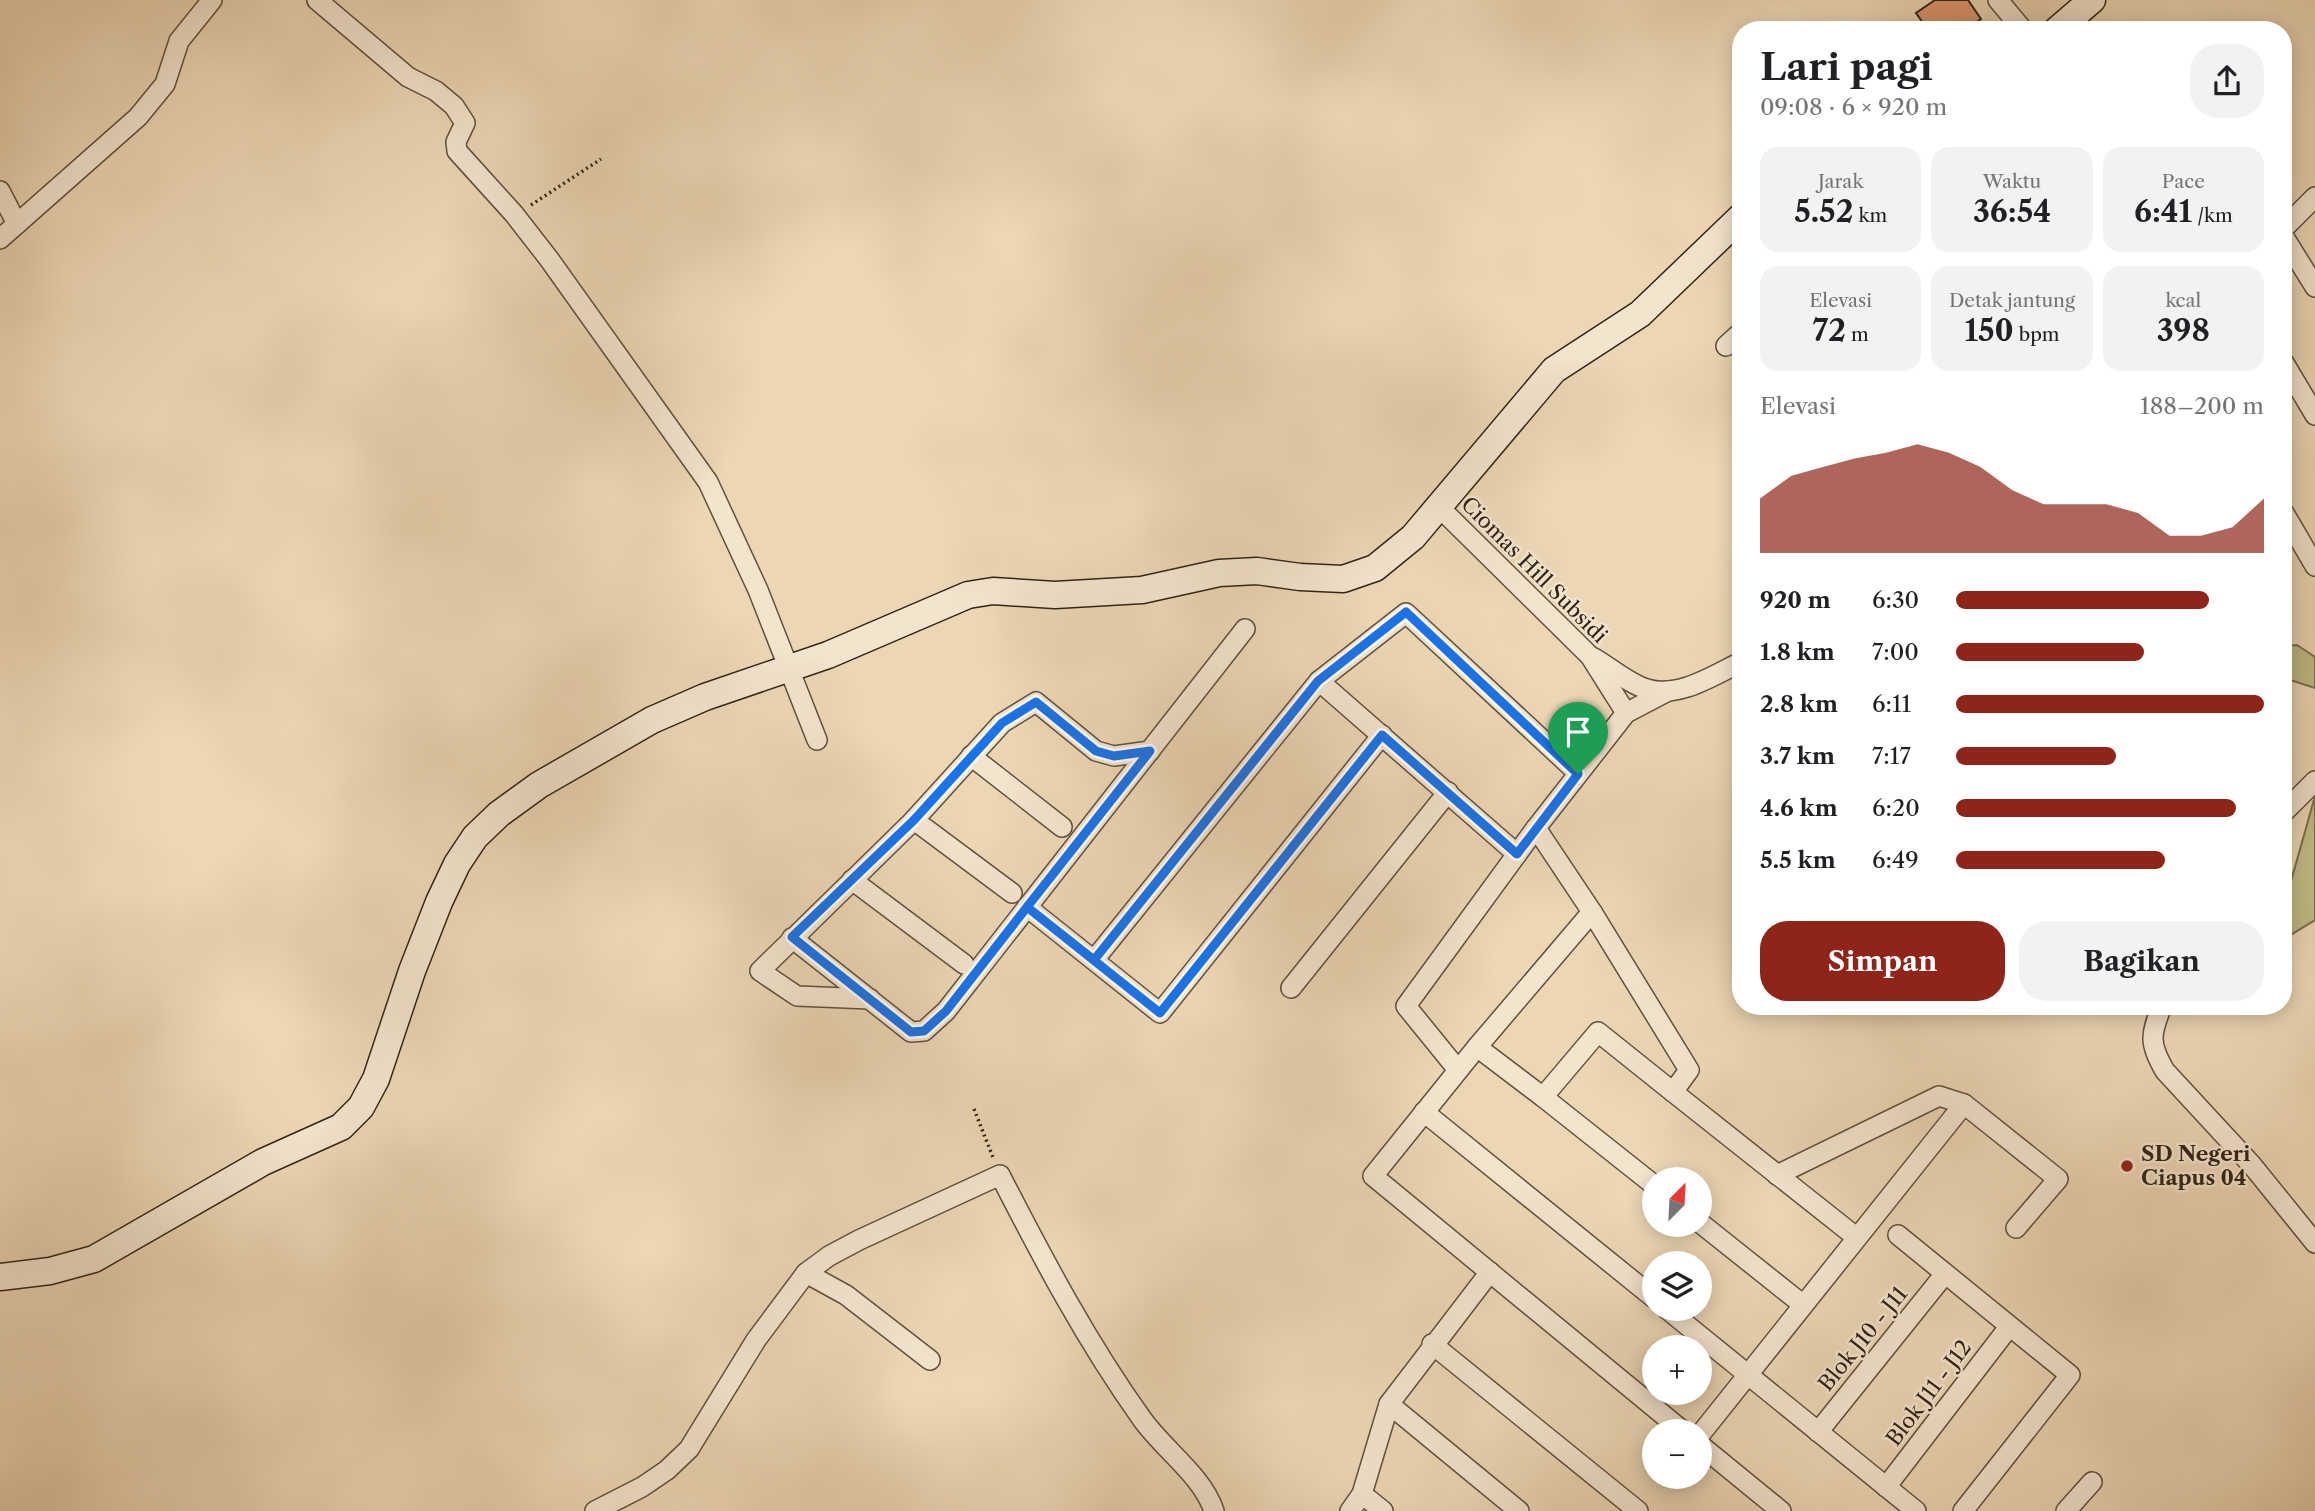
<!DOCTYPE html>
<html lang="id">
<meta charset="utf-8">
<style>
:root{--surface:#fff;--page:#f2f2f2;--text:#202124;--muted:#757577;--accent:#8f2418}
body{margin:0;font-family:"Libre Caslon Text",serif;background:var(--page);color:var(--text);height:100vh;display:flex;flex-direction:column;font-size:26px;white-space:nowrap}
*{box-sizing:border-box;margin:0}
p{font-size:23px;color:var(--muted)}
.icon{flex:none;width:38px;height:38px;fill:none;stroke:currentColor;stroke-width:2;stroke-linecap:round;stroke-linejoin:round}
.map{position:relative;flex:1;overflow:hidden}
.panel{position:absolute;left:1732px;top:21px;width:560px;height:994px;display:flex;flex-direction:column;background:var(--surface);border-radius:28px;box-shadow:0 4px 18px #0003}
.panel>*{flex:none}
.needle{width:46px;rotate:24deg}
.fabs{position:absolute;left:1642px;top:1167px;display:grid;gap:14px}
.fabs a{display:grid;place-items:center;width:70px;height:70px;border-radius:50%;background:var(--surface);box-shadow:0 4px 18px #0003;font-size:35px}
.pin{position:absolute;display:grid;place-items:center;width:60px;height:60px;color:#fff;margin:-72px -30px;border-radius:50% 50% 50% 0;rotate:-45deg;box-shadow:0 0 7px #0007}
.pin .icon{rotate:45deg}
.round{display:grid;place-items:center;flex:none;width:74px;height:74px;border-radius:28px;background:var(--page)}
.head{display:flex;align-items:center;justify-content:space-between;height:119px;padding:0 28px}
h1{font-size:38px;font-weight:800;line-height:52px}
.stats{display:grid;grid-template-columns:repeat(3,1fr);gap:10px;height:119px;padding:7px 28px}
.stats div{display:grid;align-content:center;border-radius:18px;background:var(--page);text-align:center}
.stats b{font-size:30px;font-weight:800}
.stats small{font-size:19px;font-weight:400}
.stats p{font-size:19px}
.chart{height:196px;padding:14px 28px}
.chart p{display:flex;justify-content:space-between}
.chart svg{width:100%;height:126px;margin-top:7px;fill:var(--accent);opacity:.7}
.action{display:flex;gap:14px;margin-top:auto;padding:14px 28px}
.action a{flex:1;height:80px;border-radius:28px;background:var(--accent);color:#fff;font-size:28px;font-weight:800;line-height:80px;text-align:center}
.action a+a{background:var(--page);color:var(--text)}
ul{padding:0 28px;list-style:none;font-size:23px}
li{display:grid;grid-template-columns:112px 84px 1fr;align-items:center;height:52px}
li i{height:18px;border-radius:9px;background:var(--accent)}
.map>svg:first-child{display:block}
.green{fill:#bfbc87;stroke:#78704e;stroke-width:2}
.building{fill:#dc966f;stroke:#312416;stroke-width:2}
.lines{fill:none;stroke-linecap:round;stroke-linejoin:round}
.street-casing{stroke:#60503e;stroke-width:22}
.secondary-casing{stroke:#312416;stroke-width:29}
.path{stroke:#312416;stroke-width:3.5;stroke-dasharray:2 3.5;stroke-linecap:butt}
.street{stroke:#f3e4ce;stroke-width:19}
.secondary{stroke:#f3e4ce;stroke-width:26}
.route-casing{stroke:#fff;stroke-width:14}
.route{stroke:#1a73e8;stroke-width:9}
.poi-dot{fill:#8f2418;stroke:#f3e4ce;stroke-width:2.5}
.labels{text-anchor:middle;stroke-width:5;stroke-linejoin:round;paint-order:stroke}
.street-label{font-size:21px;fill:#312416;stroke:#f3e4ce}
.poi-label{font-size:21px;font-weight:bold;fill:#312416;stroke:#f3e4ce;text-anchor:start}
</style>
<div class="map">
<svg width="2315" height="1511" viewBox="0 0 2315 1511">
<rect width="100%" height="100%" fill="#ecd6b4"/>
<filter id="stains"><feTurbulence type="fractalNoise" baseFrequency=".00286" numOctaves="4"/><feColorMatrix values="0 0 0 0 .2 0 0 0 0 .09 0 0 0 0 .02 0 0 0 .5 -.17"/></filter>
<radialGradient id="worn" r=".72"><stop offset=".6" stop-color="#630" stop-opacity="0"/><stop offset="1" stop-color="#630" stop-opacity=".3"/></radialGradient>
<!-- green -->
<g class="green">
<path d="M2297 645 2315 657V688L2284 678V646Z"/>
<path d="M2315 796V920L2284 939V906Z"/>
</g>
<!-- building -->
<path class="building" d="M1935 0H1968L1981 19 1965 30H1928L1916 13Z"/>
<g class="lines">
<defs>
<g id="street">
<path d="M317 0 408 77 436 91 454 106 465 123 456 142 457 151 514 214 549 259 708 482 758 590 817 740"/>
<path d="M1998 0 2023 30"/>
<path d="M0 191 17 224"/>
<path d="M2284 228 2315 197"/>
<path d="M2284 237 2315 287"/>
<path d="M0 239 138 117 165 84 179 41 212 0"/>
<path d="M1726 346 1741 332"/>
<path d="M2284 363 2315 415"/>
<path d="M1438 506 1590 656 1626 713"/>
<path d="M2284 513 2315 566"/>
<path d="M1594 658C1610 667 1629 684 1647 689 1678 699 1714 675 1741 662"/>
<path d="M1319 681 1517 854"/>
<path d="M971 756 1062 827"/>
<path d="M2284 812 2315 781"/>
<path d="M914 820 1012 893"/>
<path d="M1536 828 1592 912 1689 1070 1673 1092 1598 1032 1543 1097 1654 1185"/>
<path d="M852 880 964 964"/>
<path d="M1027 907 1160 1013 1382 735"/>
<path d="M1592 912 1477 1047 1373 1176 1684 1432"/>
<path d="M792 938 911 1032 924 1031 946 1011 1245 629"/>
<path d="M1094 960 1319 681 1406 613 1578 773"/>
<path d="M1291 988 1448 792"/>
<path d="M870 999 797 996 760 971 914 820 1002 723 1036 702 1096 751 1114 756 1150 751"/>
<path d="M2162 1006C2150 1035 2149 1044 2165 1071L2251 1164 2315 1243"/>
<path d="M1477 1047 1543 1097"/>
<path d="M1458 1070 1406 1006 1536 828 1626 713 1668 691"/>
<path d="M1673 1092 1856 1237"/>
<path d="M1424 1112 1654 1298"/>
<path d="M1777 1175 1939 1096 1964 1104 2058 1179 2016 1228"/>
<path d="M1699 1222 1802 1304"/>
<path d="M1898 1235 2070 1375 1963 1511"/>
<path d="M806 1273 846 1295 930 1360"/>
<path d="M1667 1309 1916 1511"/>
<path d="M1432 1344 1638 1511"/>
<path d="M1389 1404 1519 1511"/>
<path d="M1818 1432 1944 1275"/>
<path d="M1699 1436 1964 1104"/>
<path d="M1699 1444 1781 1511"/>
<path d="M1886 1487 2009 1327"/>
<path d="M1362 1494 1383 1511"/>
<path d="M595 1511 642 1487 667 1470 689 1449 756 1340 806 1273 829 1256 859 1240 1000 1175C1043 1259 1087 1342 1142 1419 1164 1450 1202 1475 1214 1511"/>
<path d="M1350 1511 1362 1494 1389 1404 1490 1272"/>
<path d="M2066 1511 2092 1482"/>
</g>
<g id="secondary">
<path d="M2057 30 2092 0"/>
<path d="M0 1277 50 1271 94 1259 263 1162 341 1127 361 1107 376 1079 412 971 439 902 457 864 475 837 499 814 539 785 652 720 705 697 828 655 968 595 993 591 1055 595 1142 590 1219 573 1257 571 1300 577 1343 579 1375 568 1413 537 1554 370 1640 314 1741 217"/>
</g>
</defs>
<!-- street casing -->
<use href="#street" class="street-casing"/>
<!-- secondary casing -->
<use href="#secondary" class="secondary-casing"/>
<!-- path -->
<g class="path">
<path d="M531 205 601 159"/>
<path d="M974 1109 994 1160"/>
</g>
<!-- street -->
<use href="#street" class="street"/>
<!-- secondary -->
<use href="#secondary" class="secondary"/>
</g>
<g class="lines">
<defs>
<path id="route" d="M1578 774 1406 612 1318 681 1094 960 1027 907 946 1011 924 1031 911 1032 792 937 914 820 1002 723 1036 702 1096 751 1114 756 1150 751 1027 907 1160 1013 1382 735 1517 854 1578 774"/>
</defs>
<!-- route casing -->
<use href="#route" class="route-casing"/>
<!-- route -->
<use href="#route" class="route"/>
</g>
<!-- markers -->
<circle class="poi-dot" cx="2127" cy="1166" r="7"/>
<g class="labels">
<!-- street labels -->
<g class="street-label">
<text transform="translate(1534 570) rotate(45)" y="7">Ciomas Hill Subsidi</text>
<text transform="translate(1863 1339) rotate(-51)" y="7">Blok J10 - J11</text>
<text transform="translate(1929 1393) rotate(-53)" y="7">Blok J11 - J12</text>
</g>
<!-- poi labels -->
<g class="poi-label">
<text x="2141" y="1161">SD Negeri<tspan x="2141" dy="24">Ciapus 04</tspan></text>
</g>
</g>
<rect width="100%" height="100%" filter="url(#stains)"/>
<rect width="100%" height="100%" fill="url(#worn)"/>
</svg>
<div class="fabs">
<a><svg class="needle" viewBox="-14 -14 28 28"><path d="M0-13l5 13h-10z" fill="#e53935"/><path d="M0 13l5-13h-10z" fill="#757577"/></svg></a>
<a><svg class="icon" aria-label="layers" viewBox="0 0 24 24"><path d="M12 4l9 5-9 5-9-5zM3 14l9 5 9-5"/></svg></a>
<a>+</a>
<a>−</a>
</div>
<div class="pin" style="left:1578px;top:774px;background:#1e9e55"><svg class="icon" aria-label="arrive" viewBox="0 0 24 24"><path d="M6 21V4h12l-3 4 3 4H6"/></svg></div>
<section class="panel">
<div class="head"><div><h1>Lari pagi</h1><p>09:08 · 6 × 920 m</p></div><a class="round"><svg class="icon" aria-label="share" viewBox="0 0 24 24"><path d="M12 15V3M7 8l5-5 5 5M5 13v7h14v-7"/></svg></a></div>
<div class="stats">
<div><p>Jarak</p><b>5.52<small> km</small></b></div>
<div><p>Waktu</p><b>36:54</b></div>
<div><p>Pace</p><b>6:41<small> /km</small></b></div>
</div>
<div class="stats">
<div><p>Elevasi</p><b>72<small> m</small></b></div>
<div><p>Detak jantung</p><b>150<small> bpm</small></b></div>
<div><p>kcal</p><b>398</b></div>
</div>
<div class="chart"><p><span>Elevasi</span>188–200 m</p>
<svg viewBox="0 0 160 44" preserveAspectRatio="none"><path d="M0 44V25L10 17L20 14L30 11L40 9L50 6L60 9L70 14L80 22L90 27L100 27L110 27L120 30L130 38L140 38L150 35L160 25V44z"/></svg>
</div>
<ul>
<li><b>920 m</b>6:30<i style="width:82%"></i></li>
<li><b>1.8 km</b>7:00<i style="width:61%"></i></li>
<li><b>2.8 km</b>6:11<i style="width:100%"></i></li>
<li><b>3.7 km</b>7:17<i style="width:52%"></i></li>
<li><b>4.6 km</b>6:20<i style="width:91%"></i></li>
<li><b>5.5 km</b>6:49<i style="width:68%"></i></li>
</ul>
<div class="action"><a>Simpan</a><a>Bagikan</a></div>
</section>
</div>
